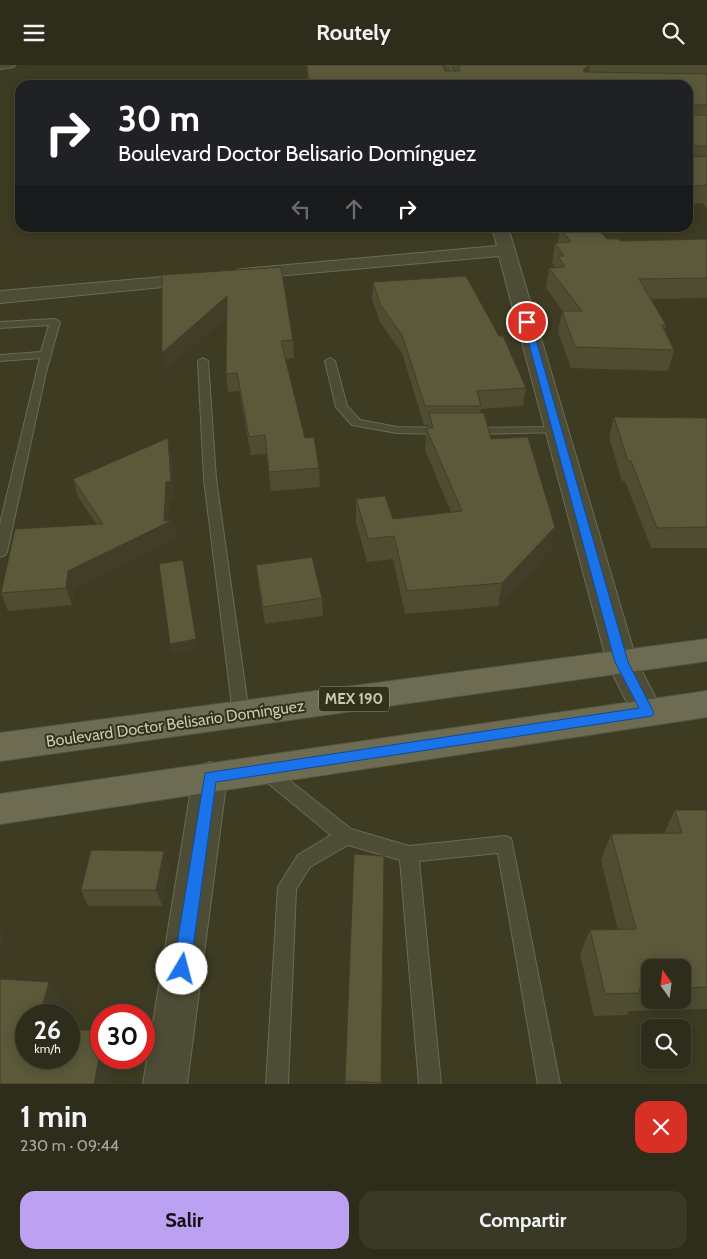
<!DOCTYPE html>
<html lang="es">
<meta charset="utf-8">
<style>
:root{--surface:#2e2c1a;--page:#3a3827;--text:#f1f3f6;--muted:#a7a7a2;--line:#494839;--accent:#bca0f2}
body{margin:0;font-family:Cabin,sans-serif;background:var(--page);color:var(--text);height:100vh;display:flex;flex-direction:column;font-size:19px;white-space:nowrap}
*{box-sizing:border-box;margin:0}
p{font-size:16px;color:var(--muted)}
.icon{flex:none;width:28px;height:28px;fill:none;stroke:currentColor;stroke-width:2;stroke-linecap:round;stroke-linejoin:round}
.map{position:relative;height:1019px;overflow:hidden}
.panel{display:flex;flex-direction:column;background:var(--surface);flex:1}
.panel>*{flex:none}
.banner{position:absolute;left:15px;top:15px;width:678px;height:152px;border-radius:15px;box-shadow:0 2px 12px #0003,0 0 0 1px var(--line);background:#202124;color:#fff;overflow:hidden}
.needle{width:32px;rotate:346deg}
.fabs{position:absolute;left:641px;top:894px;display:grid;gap:10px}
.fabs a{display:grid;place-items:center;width:50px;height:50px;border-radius:10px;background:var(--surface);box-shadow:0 2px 12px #0003,0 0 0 1px var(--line);font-size:25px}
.speed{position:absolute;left:15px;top:939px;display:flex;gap:10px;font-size:25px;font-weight:700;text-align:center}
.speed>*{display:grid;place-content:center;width:65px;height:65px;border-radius:50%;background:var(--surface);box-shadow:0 2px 12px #0003,0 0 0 1px var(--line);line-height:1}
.speed small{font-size:12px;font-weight:400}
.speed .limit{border:8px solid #d22;background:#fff;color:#111}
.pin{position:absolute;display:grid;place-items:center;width:42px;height:42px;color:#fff;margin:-21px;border:2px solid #fff;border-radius:50%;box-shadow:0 1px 5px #0007}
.me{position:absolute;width:55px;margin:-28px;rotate:8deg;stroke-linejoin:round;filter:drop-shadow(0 0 4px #0008)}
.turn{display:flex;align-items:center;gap:18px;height:105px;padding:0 20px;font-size:22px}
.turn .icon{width:65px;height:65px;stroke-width:2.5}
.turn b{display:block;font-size:35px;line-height:42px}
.lanes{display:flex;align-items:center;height:48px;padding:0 20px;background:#0003;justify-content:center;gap:25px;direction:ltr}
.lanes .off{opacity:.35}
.round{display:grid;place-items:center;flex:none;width:52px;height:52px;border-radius:15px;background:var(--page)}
.headline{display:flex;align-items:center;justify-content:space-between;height:85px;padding:0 20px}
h1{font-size:30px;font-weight:700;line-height:38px}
.primary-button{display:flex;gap:10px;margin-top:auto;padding:10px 20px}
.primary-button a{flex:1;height:58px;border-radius:15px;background:var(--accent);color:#111;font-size:20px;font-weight:700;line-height:58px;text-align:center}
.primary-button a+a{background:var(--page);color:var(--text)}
header{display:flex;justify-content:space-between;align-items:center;height:65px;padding:0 20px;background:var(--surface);font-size:22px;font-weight:700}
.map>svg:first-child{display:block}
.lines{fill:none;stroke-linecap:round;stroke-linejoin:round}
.lane-casing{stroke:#6b6a54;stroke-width:2}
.street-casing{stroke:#6b6a54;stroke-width:2}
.primary-casing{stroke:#595842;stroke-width:2}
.lane{fill:#4d4c36;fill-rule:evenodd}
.street{fill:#4d4c36;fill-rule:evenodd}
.primary{fill:#6d6c53;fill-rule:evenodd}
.wall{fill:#4e4d32;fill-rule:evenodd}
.shaded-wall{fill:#403e29}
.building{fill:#5b593a;stroke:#403e29}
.route{fill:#1a73e8;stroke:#114b97}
.labels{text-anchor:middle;stroke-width:4;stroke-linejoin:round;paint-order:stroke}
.shield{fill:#32311b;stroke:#9c9b84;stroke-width:1}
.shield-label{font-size:15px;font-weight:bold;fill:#c9c8b1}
.street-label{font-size:16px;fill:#c9c8b1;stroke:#32311b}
</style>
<header><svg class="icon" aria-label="menu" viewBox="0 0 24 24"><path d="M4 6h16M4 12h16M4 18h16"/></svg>Routely<svg class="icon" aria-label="search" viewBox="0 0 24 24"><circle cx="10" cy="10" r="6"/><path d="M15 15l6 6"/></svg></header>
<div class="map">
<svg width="707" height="1019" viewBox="0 0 707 1019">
<rect width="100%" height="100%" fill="#3d3b22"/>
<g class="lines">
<defs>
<g id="lane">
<path d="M 55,254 L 60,257 L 46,307 L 7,487 L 5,490 L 0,492 L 0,459 L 40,293 L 0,296 L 0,290 L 41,287 L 49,260 L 0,263 L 0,257 Z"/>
<path d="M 203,293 L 208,296 L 216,414 L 249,649 L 247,654 L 241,655 L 235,654 L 233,649 L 204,414 L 198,296 Z"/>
<path d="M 330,293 L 335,296 L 347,341 L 360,355 L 397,362 L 445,363 L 451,366 L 445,369 L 397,368 L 352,360 L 336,342 L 325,296 Z"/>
<path d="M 558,362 L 562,363 L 564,365 L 562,367 L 471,369 L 465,366 L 471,363 Z"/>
<path d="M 264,698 L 270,700 L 351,764 L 409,781 L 505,771 L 511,773 L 560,1019 L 538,1019 L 498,788 L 419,796 L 441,1019 L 419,1019 L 400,795 L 348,780 L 310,802 L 296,824 L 288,1019 L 266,1019 L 278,822 L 298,790 L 331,770 L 258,710 L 256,705 L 258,700 Z"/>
</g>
<g id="street">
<path d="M 0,0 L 15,0 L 13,2 L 0,4 Z"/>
<path d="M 437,0 L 449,0 L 458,20 L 446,20 Z"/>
<path d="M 492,162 L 508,162 L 637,597 L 663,647 L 658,656 L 647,660 L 636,656 L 607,597 L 499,191 L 243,214 L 237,213 L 234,209 L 237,205 L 243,204 L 497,181 Z"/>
<path d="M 198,209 L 204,210 L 207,214 L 204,218 L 0,238 L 0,226 Z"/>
<path d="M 210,697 L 222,702 L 227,712 L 187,1019 L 143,1019 L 193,712 L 198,702 Z"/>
</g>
<g id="primary">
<path d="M 707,574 L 707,596 L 0,696 L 0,668 Z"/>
<path d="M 707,626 L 707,652 L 0,759 L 0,729 Z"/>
</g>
</defs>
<!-- lane casing -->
<use href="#lane" class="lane-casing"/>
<!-- street casing -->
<use href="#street" class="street-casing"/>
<!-- primary casing -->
<use href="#primary" class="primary-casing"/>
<!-- lane -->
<use href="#lane" class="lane"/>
<!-- street -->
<use href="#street" class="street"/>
<!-- primary -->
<use href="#primary" class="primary"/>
</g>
<!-- wall -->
<g class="wall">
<path d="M 306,0 L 443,0 L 445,6 L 453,6 L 451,0 L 707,0 L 707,144 L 703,138 L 690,139 L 688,137 L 688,20 L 308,20 Z"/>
<path d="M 560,163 L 607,174 L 620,176 L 707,174 L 707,233 L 651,234 L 666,260 L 664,265 L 674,285 L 668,306 L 571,303 L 558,267 L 562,246 L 563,246 L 546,223 L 549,203 L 555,203 L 552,197 L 555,178 L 558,177 Z"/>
<path d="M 162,210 L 293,275 L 294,293 L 285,294 L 305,373 L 319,403 L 320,422 L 271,426 L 266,389 L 251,390 L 239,326 L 228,327 L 226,309 L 227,250 L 165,306 Z"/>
<path d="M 373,217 L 526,323 L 523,341 L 481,344 L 480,348 L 491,374 L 555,462 L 550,485 L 498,541 L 405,549 L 393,494 L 367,497 L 356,457 L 356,434 L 393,454 L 451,447 L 425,385 L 426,363 L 428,363 L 428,360 L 424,360 L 402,288 L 380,257 L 372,235 Z"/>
<path d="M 614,352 L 707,353 L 707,483 L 651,483 L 625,416 L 622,416 L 609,372 Z"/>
<path d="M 171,390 L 174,433 L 169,435 L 168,455 L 177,473 L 74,524 L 72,540 L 8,546 L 1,528 L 97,460 L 78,432 L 73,414 Z"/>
<path d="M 256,500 L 322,533 L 323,551 L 265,559 L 258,518 Z"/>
<path d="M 675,745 L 707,745 L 707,944 L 629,946 L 627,950 L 594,951 L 580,889 L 590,865 L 618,865 L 601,795 L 611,769 L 664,768 ZM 650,902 L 682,902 L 682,935 L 650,935 Z"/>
<path d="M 164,786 L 169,802 L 162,841 L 88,841 L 81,825 Z"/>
<path d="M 354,789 L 384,791 L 381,1019 L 345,1019 Z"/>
</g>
<!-- shaded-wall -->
<g class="shaded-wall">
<path d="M 589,0 L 590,0 L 588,14 L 583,5 Z"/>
<path d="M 227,231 L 229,248 L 165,306 L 162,288 Z"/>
<path d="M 168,373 L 171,390 L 174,433 L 169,435 L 168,458 L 173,455 L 177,473 L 74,524 L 72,540 L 66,523 L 68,506 L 164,456 Z"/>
<path d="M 555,462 L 550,485 L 498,541 L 502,518 Z"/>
<path d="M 183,495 L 198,584 L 172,588 L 170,579 Z"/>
<path d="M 164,786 L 169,802 L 162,841 L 156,825 Z"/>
<path d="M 0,864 L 4,870 L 0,882 Z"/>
<path d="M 49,917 L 63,939 L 60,950 L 40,950 Z"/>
<path d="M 101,983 L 101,992 L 115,992 L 110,1019 L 94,1019 Z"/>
</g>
<!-- building -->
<g class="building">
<path d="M 307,0 L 443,0 L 445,6 L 460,6 L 458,0 L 589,0 L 583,5 L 584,7 L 707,9 L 707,40 L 691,40 L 691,50 L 707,50 L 707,81 L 691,81 L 691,92 L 707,91 L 707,120 L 694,121 L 688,115 L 688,20 L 311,20 L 308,10 Z"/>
<path d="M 568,162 L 596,162 L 607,174 L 618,174 L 620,176 L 707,174 L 707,213 L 639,214 L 666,260 L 662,260 L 674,285 L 575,282 L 562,246 L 582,246 L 549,203 L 565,202 L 558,191 L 564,191 L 555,178 L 571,177 L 560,163 Z"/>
<path d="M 281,202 L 293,275 L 281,276 L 305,373 L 314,372 L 319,403 L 269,407 L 265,370 L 249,372 L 237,308 L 226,309 L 227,231 L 162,288 L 162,210 Z"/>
<path d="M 466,211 L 499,271 L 503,271 L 526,323 L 477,326 L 481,341 L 425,341 L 402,270 L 380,239 L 373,217 Z"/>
<path d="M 429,348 L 484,348 L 491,374 L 528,372 L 555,462 L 502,518 L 407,526 L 394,471 L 368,474 L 356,434 L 385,431 L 393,454 L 462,446 L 426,363 L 433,363 Z"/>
<path d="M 614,352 L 707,353 L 707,462 L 657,463 L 631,396 L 628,396 Z"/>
<path d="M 168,373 L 171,416 L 166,417 L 164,456 L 173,455 L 68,506 L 66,523 L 1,528 L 15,464 L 103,459 L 73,414 Z"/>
<path d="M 312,492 L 322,533 L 263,542 L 256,500 Z"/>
<path d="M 183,495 L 196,574 L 170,579 L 159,499 Z"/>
<path d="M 675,745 L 707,745 L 707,922 L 682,923 L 682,902 L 650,902 L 650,924 L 639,924 L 640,928 L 605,929 L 590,865 L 636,864 L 611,769 L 682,768 Z"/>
<path d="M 91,785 L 164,786 L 156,825 L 81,825 Z"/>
<path d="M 354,789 L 384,791 L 381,1018 L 345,1016 Z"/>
<path d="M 0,914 L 49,917 L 40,950 L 26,950 L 26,992 L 69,992 L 69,965 L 101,965 L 101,983 L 94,1019 L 0,1019 Z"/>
</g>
<!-- route -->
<path class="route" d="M 524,255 L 531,257 L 628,597 L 654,648 L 652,651 L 216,717 L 190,904 L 187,910 L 182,912 L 176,910 L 173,904 L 205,708 L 639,643 L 615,597 L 523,257 Z"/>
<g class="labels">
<!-- shield labels -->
<rect class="shield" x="319" y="621.5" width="70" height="25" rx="4"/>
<g class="shield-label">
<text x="354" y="639">MEX 190</text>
</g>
<!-- street labels -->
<g class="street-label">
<text transform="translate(175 658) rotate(-8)" y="6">Boulevard Doctor Belisario Domínguez</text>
</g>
</g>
</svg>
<div class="fabs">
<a><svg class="needle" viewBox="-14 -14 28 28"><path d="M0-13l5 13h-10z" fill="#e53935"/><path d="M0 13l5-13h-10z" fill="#a7a7a2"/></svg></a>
<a><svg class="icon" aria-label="search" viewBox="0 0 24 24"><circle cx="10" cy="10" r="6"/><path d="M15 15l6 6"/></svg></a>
</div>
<div class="speed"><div>26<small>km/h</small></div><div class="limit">30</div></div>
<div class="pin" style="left:527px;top:257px;background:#d93025"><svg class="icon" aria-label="arrive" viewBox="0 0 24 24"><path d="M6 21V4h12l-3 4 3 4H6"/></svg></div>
<svg class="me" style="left:182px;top:904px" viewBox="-20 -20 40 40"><circle r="19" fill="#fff"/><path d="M0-13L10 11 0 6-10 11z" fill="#1a73e8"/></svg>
<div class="banner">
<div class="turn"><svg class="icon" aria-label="right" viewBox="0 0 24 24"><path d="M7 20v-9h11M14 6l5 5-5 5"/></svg><div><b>30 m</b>Boulevard Doctor Belisario Domínguez</div></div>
<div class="lanes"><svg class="icon off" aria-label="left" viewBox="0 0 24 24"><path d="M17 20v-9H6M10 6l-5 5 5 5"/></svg><svg class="icon off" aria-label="ahead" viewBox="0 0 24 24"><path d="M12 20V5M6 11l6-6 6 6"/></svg><svg class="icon" aria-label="right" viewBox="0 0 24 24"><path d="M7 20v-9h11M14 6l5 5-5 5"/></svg></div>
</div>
</div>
<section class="panel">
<div class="headline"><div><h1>1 min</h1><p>230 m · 09:44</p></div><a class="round" style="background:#d93025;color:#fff"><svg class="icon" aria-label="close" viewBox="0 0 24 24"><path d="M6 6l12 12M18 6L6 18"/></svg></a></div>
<div class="primary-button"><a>Salir</a><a>Compartir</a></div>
</section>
